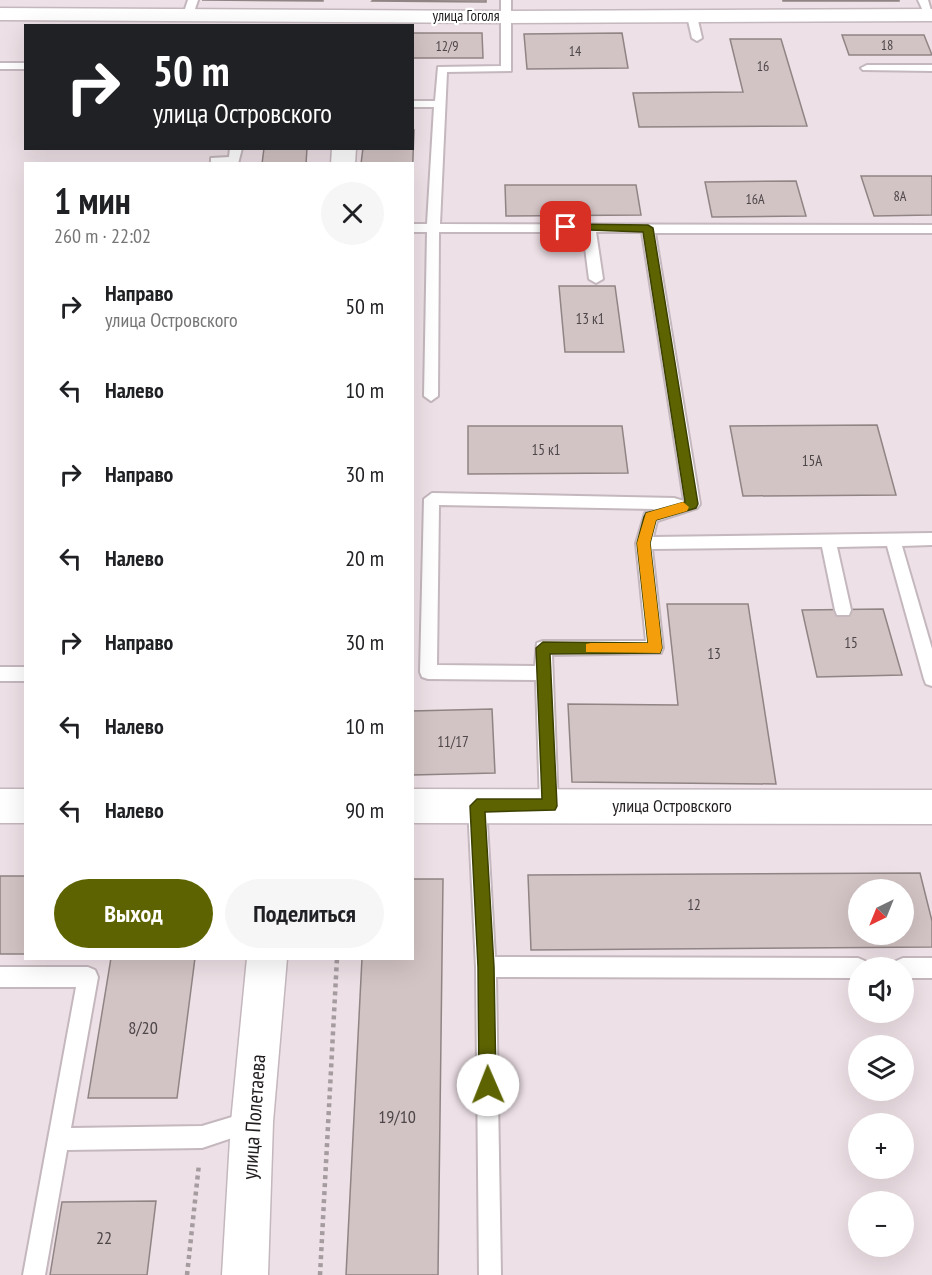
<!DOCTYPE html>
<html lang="ru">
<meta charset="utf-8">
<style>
:root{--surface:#fff;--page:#f6f6f6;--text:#202124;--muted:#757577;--accent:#5d6300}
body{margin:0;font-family:"PT Sans Narrow",sans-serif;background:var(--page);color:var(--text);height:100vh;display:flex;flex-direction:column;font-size:22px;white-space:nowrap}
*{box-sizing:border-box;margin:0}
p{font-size:20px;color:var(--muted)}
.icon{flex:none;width:33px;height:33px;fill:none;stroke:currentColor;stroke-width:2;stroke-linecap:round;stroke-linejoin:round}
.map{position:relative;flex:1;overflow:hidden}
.sheet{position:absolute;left:24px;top:162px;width:390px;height:798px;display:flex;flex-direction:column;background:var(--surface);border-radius:0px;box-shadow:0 6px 24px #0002}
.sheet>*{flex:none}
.top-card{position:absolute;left:24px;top:24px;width:390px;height:126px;border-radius:0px;box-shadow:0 6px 24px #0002;background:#202124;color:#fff;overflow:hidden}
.needle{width:39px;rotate:223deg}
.buttons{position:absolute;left:848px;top:879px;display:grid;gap:12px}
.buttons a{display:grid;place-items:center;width:66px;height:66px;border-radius:50%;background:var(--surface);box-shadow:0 6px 24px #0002;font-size:30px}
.pin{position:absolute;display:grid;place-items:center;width:51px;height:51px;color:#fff;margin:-26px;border-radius:12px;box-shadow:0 3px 9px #0006}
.me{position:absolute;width:66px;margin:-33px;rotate:359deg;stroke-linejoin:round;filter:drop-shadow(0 0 4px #0008)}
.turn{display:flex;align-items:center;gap:21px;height:126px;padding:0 30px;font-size:27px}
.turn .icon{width:78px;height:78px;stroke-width:2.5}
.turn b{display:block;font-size:42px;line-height:51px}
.round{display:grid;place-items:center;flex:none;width:63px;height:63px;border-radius:32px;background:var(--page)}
.overview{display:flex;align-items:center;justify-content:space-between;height:102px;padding:0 30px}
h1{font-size:36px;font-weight:700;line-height:45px}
.primary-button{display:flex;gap:12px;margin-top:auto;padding:12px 30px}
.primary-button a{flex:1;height:69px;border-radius:36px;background:var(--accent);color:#fff;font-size:24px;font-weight:700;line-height:69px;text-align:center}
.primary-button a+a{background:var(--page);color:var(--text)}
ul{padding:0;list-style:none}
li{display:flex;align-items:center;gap:18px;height:84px;padding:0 30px}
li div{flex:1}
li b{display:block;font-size:22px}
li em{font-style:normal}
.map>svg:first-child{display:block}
.building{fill:#d2c3c4;stroke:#918484;stroke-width:1.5;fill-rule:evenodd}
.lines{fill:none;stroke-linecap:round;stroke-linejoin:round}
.lane-casing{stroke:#c4b7bd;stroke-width:4}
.street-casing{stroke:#c4b7bd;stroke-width:3}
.secondary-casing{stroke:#c4b7bd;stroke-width:3}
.path{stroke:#a59ca0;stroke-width:4.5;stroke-dasharray:4 4;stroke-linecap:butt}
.lane{fill:#fff;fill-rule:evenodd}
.street{fill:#fff;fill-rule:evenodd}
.secondary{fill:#fff;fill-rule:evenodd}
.route{fill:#5d6300;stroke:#3c4000;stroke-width:1.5}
.slow{fill:#f59e0b}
.labels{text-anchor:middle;stroke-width:4.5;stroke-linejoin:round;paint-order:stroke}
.far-number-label{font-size:14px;fill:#4d4648}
.far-street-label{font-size:15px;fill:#211d1f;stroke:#fff}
.number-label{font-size:15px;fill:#4d4648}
.street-label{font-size:18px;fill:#211d1f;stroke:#fff}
.near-number-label{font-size:18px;fill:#4d4648}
.near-street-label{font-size:21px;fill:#211d1f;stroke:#fff}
</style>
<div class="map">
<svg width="932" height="1275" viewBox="0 0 932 1275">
<rect width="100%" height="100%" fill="#ede0e6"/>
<!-- building -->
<g class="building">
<path d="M 202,0 L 323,0 L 323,1 Z"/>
<path d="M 373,0 L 486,0 L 486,2 L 372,1 Z"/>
<rect x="783" y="0" width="116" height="1"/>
<path d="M 412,33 L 482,33 L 483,58 L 412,58 Z"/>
<path d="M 622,33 L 628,68 L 527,69 L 524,34 Z"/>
<path d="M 842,35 L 924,35 L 932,55 L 849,55 Z"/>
<path d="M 730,39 L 781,39 L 807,126 L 639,127 L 633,93 L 743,92 Z"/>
<path d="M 412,130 L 414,130 L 412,185 L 412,164 L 361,164 L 363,148 L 412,148 Z"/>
<path d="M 264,148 L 307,148 L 306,164 L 262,164 Z"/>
<path d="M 861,176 L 932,176 L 932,215 L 874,216 Z"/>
<path d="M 796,181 L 806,216 L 712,217 L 705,182 Z"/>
<path d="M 505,185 L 636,185 L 641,215 L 506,216 Z"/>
<path d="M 559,286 L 615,286 L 624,352 L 565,352 Z"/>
<path d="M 877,425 L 896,495 L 743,496 L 730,426 Z"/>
<path d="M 468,426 L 622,426 L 628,473 L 468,474 Z"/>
<path d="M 667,604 L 748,604 L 776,784 L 572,782 L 568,704 L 678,705 Z"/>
<path d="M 883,609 L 902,675 L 817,677 L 802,610 Z"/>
<path d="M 492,709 L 495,773 L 412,775 L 412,711 Z"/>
<path d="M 920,873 L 932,921 L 932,947 L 531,950 L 528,875 ZM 858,890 L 903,890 L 903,934 L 858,934 Z"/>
<rect x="0" y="876" width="26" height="78"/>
<path d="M 412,879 L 443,879 L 438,1275 L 346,1275 L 362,958 L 412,958 Z"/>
<path d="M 111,958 L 195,958 L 177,1098 L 88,1098 Z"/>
<path d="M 156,1201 L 147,1275 L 50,1275 L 62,1202 Z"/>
</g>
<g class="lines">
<defs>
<g id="lane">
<path d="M 188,0 L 198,0 L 193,15 L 188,18 L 183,15 Z"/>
<path d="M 501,0 L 511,0 L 511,71 L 447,72 L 440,224 L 932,225 L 932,233 L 655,233 L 700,504 L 697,508 L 657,521 L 653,537 L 932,533 L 932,545 L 902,546 L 932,649 L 932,686 L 926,684 L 924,679 L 887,546 L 837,547 L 851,610 L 849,615 L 837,615 L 835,610 L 822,547 L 652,549 L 663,648 L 661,653 L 552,655 L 558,805 L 555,811 L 549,813 L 543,811 L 540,805 L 536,680 L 428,679 L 422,677 L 420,672 L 424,499 L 432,493 L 674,498 L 684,501 L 642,232 L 596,232 L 603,279 L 596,283 L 589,279 L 583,232 L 439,232 L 438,396 L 431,401 L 424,396 L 427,232 L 412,232 L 412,224 L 427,224 L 434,107 L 412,107 L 412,101 L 435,101 L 438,67 L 501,66 ZM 439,505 L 655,509 L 645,513 L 636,543 L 646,641 L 543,641 L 537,643 L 535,666 L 437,665 Z"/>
<path d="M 918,0 L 928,0 L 932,14 L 923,11 Z"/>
<path d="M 692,13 L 697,16 L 702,38 L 697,41 L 692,38 L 687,16 Z"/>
<rect x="0" y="63" width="26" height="6"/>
<path d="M 867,65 L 932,65 L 932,71 L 863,70 L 861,68 Z"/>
<path d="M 230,148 L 242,148 L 238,164 L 211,164 L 211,158 L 229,157 Z"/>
<rect x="0" y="667" width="26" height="14"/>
<path d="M 477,798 L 483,800 L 486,806 L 495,957 L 858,958 L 865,961 L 868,968 L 858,968 L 858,978 L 496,977 L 501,1275 L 479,1275 L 476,967 L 468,806 L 471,800 Z"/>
<path d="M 903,958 L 932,958 L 932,978 L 903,978 L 903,968 L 893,968 L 896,961 Z"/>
<path d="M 0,967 L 88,967 L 95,970 L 98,977 L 71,1128 L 202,1126 L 252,1111 L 259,1115 L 263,1122 L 259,1129 L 202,1148 L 67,1150 L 45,1275 L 23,1275 L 76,987 L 0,987 Z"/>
</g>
<g id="street">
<path d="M 0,8 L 506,11 L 932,9 L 932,21 L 506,23 L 0,20 Z"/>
<path d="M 332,148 L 356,148 L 355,164 L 331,164 Z"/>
</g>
<g id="secondary">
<rect x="0" y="789" width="26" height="34"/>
<path d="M 412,789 L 932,790 L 932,824 L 412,823 Z"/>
<path d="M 247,958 L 287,958 L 273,1122 L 268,1275 L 222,1275 L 231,1122 Z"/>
</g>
</defs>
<!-- lane casing -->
<use href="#lane" class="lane-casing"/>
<!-- street casing -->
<use href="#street" class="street-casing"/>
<!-- secondary casing -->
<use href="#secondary" class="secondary-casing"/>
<!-- path -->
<g class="path">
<path d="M 187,1275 L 199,1164"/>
<path d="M 320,1275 L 337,958"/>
</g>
<!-- lane -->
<use href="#lane" class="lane"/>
<!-- street -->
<use href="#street" class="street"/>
<!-- secondary -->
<use href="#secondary" class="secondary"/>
</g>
<!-- route -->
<path class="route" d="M 566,224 L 648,225 L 653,228 L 698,504 L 696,508 L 656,520 L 650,543 L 662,648 L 660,653 L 550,654 L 557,806 L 555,810 L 485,812 L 494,967 L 496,1085 L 494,1091 L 488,1094 L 481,1091 L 479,1085 L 478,967 L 470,806 L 477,799 L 542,799 L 536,648 L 543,642 L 648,643 L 637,543 L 644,517 L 646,513 L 685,502 L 643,232 L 563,229 L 563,225 Z"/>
<!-- slow -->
<path class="slow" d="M 683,502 L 689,507 L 687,511 L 656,520 L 650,543 L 662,648 L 660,653 L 586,652 L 586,644 L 591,643 L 648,643 L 637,543 L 646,513 Z"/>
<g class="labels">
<!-- far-number labels -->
<g class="far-number-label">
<text x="887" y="50">18</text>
<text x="447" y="51">12/9</text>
<text x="575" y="56">14</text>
<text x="763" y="71">16</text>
<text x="900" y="201">8А</text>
<text x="755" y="204">16А</text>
</g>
<!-- far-street labels -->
<g class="far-street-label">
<text x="466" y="21">улица Гоголя</text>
</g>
<!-- number labels -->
<g class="number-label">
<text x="590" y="324">13 к1</text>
<text x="546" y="455">15 к1</text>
<text x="812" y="466">15А</text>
<text x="851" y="648">15</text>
<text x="714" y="659">13</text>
<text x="453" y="747">11/17</text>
<text x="694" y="910">12</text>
</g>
<!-- street labels -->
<g class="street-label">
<text x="672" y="812">улица Островского</text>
</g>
<!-- near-number labels -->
<g class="near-number-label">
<text x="143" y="1034">8/20</text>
<text x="397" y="1123">19/10</text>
<text x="104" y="1244">22</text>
</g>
<!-- near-street labels -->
<g class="near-street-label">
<text transform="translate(254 1117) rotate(-86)" y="7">улица Полетаева</text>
</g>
</g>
</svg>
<div class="buttons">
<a><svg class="needle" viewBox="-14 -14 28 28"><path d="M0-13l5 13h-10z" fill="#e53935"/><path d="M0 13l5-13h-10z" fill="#757577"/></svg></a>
<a><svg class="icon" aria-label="sound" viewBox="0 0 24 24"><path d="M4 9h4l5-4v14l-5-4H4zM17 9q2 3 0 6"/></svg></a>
<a><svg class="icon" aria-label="layers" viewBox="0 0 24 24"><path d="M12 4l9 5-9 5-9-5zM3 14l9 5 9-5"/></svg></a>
<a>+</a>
<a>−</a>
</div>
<div class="pin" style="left:566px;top:227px;background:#d93025"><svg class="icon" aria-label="arrive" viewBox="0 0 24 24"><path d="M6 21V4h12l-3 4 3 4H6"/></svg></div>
<svg class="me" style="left:488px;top:1085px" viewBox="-20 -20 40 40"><circle r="19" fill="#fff"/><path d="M0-13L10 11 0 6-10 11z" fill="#5d6300"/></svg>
<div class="top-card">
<div class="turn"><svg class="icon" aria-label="right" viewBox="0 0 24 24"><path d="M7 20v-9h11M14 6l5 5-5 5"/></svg><div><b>50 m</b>улица Островского</div></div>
</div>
<section class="sheet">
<div class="overview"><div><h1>1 мин</h1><p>260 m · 22:02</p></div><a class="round"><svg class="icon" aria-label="close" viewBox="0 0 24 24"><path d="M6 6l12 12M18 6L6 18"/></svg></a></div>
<ul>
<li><svg class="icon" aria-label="right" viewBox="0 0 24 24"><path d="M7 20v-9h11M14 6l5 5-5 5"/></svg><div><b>Направо</b><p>улица Островского</p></div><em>50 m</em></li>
<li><svg class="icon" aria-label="left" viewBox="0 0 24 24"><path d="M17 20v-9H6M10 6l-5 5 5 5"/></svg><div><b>Налево</b></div><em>10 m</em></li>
<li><svg class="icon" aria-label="right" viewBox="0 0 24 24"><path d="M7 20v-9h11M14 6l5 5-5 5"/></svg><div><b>Направо</b></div><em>30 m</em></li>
<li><svg class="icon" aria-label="left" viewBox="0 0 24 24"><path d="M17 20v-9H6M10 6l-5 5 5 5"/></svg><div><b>Налево</b></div><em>20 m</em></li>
<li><svg class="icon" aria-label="right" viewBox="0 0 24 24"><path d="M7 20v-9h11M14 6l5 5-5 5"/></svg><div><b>Направо</b></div><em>30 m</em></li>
<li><svg class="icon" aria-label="left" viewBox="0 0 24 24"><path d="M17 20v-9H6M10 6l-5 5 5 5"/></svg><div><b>Налево</b></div><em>10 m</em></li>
<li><svg class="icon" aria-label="left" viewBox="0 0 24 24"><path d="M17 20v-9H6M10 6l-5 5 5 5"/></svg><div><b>Налево</b></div><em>90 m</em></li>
</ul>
<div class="primary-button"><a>Выход</a><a>Поделиться</a></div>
</section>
</div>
